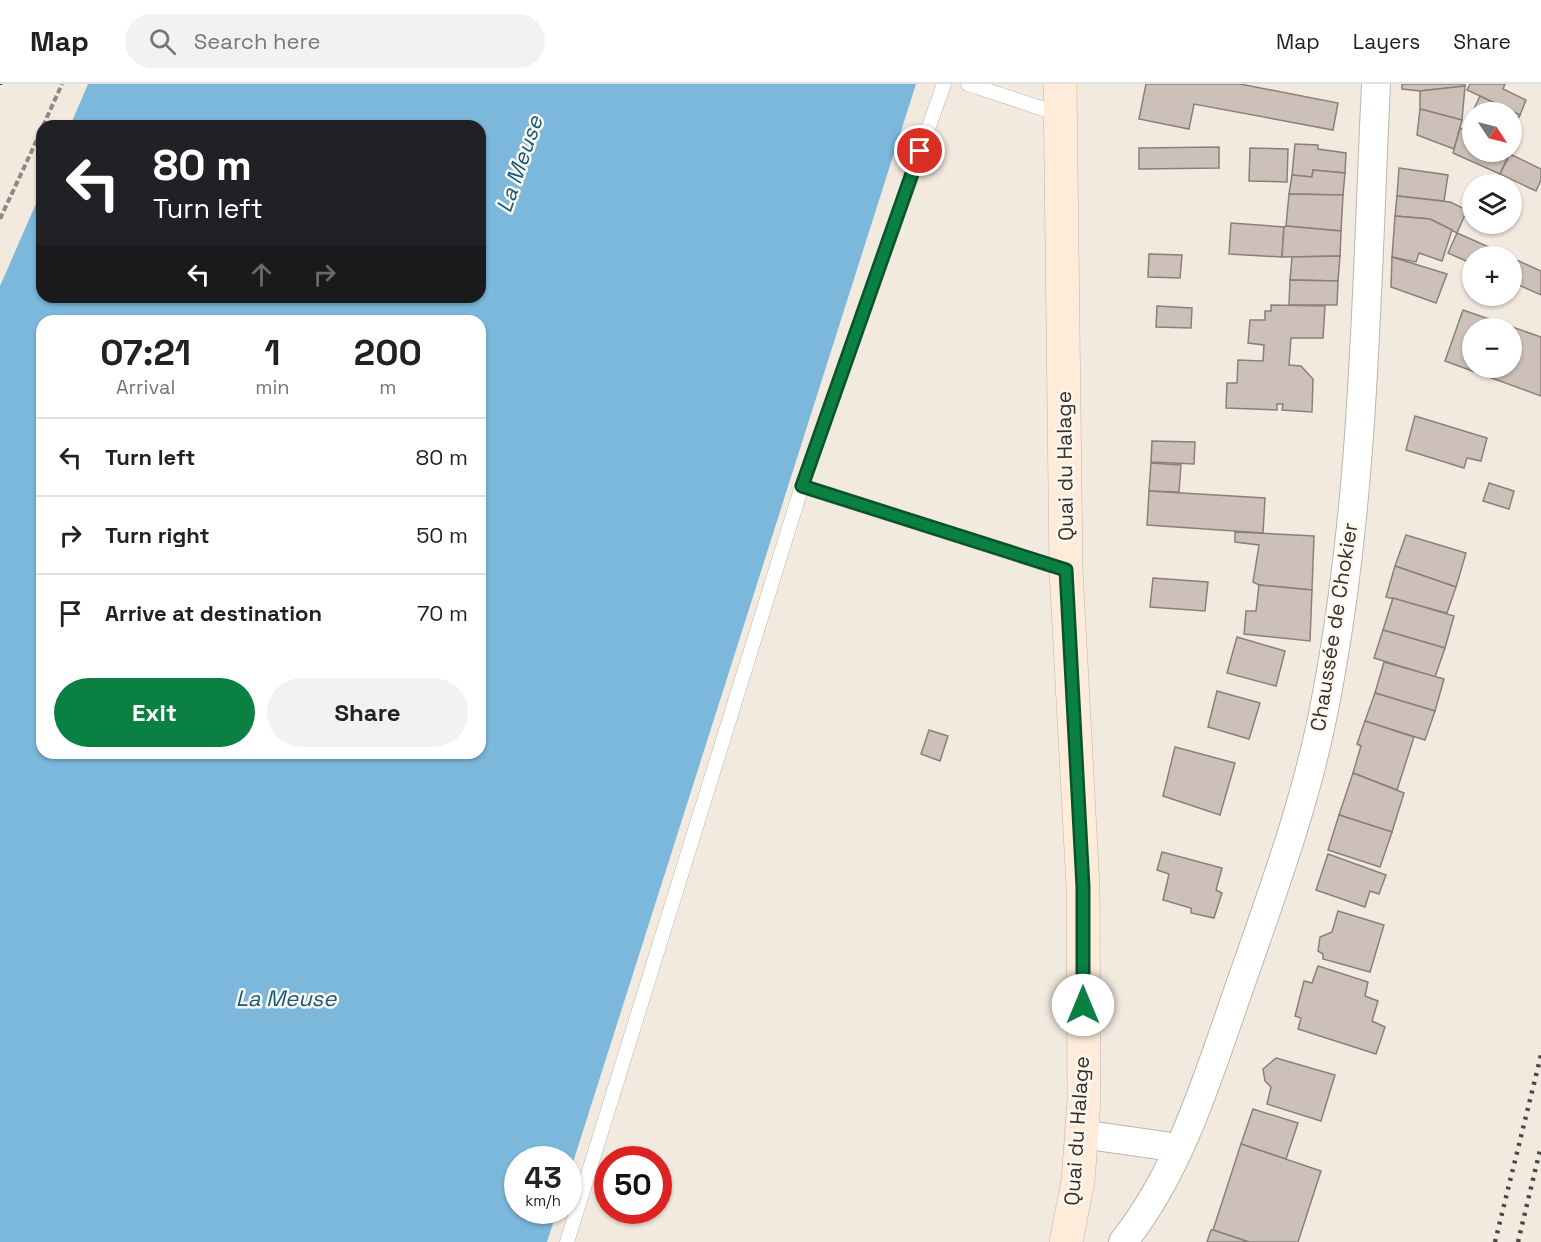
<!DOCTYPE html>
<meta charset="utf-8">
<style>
:root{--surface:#fff;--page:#f2f2f2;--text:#222;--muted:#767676;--line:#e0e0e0;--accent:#0b8043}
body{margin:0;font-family:"Space Grotesk",sans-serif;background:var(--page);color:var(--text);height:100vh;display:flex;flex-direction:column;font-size:22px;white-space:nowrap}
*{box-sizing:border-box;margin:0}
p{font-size:20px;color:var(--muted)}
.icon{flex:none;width:33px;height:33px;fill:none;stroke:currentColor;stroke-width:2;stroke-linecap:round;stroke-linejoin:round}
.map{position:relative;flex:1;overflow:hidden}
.sheet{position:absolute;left:36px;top:231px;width:450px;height:444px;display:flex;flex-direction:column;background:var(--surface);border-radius:18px;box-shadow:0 2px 4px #0004}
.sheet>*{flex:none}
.banner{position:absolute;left:36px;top:36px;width:450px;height:183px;border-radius:18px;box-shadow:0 2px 4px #0004;background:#202124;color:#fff;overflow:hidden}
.needle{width:39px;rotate:125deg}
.buttons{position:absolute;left:1462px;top:18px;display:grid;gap:12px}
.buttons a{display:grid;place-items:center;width:60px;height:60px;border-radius:50%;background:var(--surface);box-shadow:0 2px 4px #0004;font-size:30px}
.speed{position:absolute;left:504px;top:1062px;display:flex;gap:12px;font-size:30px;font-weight:700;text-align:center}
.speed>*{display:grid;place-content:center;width:78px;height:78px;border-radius:50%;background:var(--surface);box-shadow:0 2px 4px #0004;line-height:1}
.speed small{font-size:15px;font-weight:400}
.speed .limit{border:9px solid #d22;background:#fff;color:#111}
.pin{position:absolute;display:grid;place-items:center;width:51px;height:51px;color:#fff;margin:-26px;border:3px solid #fff;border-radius:50%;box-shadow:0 2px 6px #0007}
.me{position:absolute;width:66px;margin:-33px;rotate:0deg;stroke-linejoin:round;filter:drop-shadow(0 0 4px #0008)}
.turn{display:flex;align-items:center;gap:21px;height:126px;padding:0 18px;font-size:27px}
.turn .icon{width:78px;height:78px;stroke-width:2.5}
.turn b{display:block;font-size:42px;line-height:51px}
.lanes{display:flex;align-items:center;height:57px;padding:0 18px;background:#0003;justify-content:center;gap:30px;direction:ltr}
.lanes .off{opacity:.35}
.eta{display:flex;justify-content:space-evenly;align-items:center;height:102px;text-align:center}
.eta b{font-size:36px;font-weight:600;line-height:42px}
.button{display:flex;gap:12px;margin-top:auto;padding:12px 18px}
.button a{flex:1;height:69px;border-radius:36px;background:var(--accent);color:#fff;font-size:24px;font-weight:600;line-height:69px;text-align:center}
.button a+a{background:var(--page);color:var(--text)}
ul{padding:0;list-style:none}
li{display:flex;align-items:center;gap:18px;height:78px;padding:0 18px;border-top:2px solid var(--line)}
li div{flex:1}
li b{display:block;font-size:22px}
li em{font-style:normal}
header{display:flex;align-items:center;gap:36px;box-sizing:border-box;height:84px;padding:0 30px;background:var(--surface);border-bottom:2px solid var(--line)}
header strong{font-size:28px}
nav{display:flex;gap:33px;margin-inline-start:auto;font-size:21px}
.search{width:420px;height:54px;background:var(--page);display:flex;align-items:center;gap:15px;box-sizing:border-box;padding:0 21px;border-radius:33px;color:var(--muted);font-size:22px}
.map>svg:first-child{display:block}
.water{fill:#7bb8db;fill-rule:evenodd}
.building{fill:#ccc0b8;stroke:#8b8078;stroke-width:1.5;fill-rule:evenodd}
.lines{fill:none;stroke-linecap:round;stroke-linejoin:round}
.service-casing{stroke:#bdb5aa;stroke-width:15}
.minor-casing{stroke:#bdb5aa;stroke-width:30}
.secondary-casing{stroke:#bdb5aa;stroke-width:34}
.path{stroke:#8e8982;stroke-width:4;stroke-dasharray:6 3;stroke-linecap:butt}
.service{stroke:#fff;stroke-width:14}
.minor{stroke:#fff;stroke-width:28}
.secondary{stroke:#feebda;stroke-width:33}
.rail{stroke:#4b4742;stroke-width:4.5;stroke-dasharray:3 6;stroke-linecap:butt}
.route-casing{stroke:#07532c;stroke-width:15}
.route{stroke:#0b8043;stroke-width:10}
.labels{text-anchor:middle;stroke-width:5;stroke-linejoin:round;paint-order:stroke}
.street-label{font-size:21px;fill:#35322e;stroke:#fef7ee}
.water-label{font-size:22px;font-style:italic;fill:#105c7e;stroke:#fef7ee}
</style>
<header>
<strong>Map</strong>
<div class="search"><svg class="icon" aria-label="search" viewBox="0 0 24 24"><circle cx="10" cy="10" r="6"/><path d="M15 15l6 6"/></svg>Search here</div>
<nav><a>Map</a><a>Layers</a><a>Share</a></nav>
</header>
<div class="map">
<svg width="1541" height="1158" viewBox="0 0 1541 1158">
<rect width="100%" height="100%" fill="#f2eadf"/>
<!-- water -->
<path class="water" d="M 88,0 L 916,0 L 569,1091 L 568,1076 L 518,1076 L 518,1126 L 557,1127 L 547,1158 L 0,1158 L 0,202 L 42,106 L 42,213 L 480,213 L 480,42 L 70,42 ZM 42,237 L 480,237 L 480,669 L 42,669 Z"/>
<!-- building -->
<g class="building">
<path d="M 1146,0 L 1240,0 L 1338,19 L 1333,46 L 1194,20 L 1189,45 L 1139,35 Z"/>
<path d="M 1402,0 L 1465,0 L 1465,2 L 1420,7 L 1402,5 Z"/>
<path d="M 1470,0 L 1505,0 L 1503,5 L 1526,16 L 1520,31 L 1467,6 Z"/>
<path d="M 1465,2 L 1462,36 L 1420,25 L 1420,7 Z"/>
<path d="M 1480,12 L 1520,31 L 1512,47 L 1512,28 L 1473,28 L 1473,43 L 1467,40 Z"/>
<path d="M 1420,25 L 1462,36 L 1454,65 L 1417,51 Z"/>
<path d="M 1460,44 L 1473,50 L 1473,68 L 1510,68 L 1500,90 L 1453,69 Z"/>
<path d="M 1295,60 L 1318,61 L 1318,65 L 1346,69 L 1345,89 L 1313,86 L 1312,93 L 1292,91 Z"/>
<path d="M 1219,63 L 1219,84 L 1139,85 L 1139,64 Z"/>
<path d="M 1250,64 L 1288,65 L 1287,98 L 1249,97 Z"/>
<path d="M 1510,70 L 1541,85 L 1541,96 L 1536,107 L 1500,90 Z"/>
<path d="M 1399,84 L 1448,91 L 1444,117 L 1397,112 Z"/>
<path d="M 1313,86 L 1345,89 L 1343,111 L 1289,110 L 1292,91 L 1312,93 Z"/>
<path d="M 1289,110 L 1343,111 L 1341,147 L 1286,142 Z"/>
<path d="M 1397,112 L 1450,118 L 1467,126 L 1457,149 L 1430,135 L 1395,132 Z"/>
<path d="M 1395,132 L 1430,135 L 1452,146 L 1442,177 L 1419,169 L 1416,178 L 1392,173 Z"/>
<path d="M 1231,139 L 1284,143 L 1282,173 L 1229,170 Z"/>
<path d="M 1286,142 L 1341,147 L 1340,172 L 1282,173 L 1284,143 Z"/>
<path d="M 1457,149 L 1509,172 L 1473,172 L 1473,180 L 1448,169 Z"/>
<path d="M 1149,170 L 1182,171 L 1180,194 L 1148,193 Z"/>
<path d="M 1340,172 L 1338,197 L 1290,196 L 1292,173 Z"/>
<path d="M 1392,173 L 1447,190 L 1436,219 L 1391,203 Z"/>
<path d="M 1512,174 L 1541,187 L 1541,211 L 1512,198 Z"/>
<path d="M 1290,196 L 1338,197 L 1337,221 L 1289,221 Z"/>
<path d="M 1271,221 L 1325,222 L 1323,254 L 1291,254 L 1289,281 L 1301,282 L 1313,295 L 1312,328 L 1282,326 L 1283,320 L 1277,320 L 1277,326 L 1226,324 L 1227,299 L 1237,299 L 1238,276 L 1263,277 L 1264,261 L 1248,259 L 1250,236 L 1265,236 L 1265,227 L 1271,227 Z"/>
<path d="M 1157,222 L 1192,224 L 1191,244 L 1156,243 Z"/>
<path d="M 1463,226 L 1541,253 L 1541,312 L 1445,277 ZM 1473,244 L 1512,244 L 1512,284 L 1473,284 Z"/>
<path d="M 1415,332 L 1487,354 L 1481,377 L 1467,374 L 1464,384 L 1406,366 Z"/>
<path d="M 1152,357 L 1195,358 L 1194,380 L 1151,378 Z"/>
<path d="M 1151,379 L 1181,381 L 1179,408 L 1149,407 Z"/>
<path d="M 1489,399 L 1514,407 L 1509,425 L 1483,417 Z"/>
<path d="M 1149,407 L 1265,414 L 1263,449 L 1147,441 Z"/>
<path d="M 1235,448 L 1314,452 L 1312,506 L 1259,501 L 1253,498 L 1259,461 L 1235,458 Z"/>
<path d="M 1406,451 L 1466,469 L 1456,503 L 1395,482 Z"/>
<path d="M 1395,482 L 1456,503 L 1447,529 L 1386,513 Z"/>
<path d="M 1153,494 L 1208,498 L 1205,527 L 1150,523 Z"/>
<path d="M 1259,501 L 1312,506 L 1310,557 L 1244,550 L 1246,527 L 1256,527 Z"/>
<path d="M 1393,514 L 1454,532 L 1445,564 L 1383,546 Z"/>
<path d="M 1383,546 L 1445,564 L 1435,593 L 1374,574 Z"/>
<path d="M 1237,553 L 1285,567 L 1276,602 L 1227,589 Z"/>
<path d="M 1384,578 L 1444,595 L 1435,627 L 1375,609 Z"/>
<path d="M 1217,607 L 1260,619 L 1249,655 L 1208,643 Z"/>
<path d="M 1375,609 L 1435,627 L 1425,656 L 1365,637 Z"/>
<path d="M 1365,637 L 1414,653 L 1397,706 L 1353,689 L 1361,662 L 1357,660 Z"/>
<path d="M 929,646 L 948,652 L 940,677 L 921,670 Z"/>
<path d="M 1175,663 L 1235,679 L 1220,731 L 1163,712 Z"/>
<path d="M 1353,689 L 1404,709 L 1392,748 L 1339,731 Z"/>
<path d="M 1339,731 L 1392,748 L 1380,783 L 1328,766 Z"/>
<path d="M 1162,768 L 1222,784 L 1216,806 L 1222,809 L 1214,834 L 1191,829 L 1191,824 L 1163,816 L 1169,790 L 1157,786 Z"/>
<path d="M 1328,770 L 1386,791 L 1379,810 L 1370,807 L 1365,823 L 1316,806 Z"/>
<path d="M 1338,827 L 1384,841 L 1370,888 L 1323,875 L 1323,870 L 1318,867 L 1320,853 L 1332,848 Z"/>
<path d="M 1318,882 L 1368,898 L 1365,912 L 1378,917 L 1372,937 L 1385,943 L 1376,970 L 1298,945 L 1301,934 L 1295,932 L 1304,897 L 1312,899 Z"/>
<path d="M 1276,974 L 1335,991 L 1321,1037 L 1267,1020 L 1271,1003 L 1265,997 L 1263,985 Z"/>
<path d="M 1253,1025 L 1298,1039 L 1286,1075 L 1241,1060 Z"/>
<path d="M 1241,1060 L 1321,1087 L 1298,1158 L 1249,1158 L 1213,1146 Z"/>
<path d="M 1211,1146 L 1213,1146 L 1249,1158 L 1207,1158 Z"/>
</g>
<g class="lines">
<defs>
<g id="service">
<path d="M 968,0 L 1059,30"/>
<path d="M 802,402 L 944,0"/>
<path d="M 567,1158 L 802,402 L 1065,486"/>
</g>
<g id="minor">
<path d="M 1081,1050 L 1179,1064"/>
<path d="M 1123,1158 C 1179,1088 1207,996 1236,913 C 1269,818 1305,723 1324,625 C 1365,420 1366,208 1376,0"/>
</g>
<path id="secondary" d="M 1060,0 L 1066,486 L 1083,803 L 1084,1016 L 1078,1097 L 1066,1158"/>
</defs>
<!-- service casing -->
<use href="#service" class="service-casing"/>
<!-- minor casing -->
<use href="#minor" class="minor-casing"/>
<!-- secondary casing -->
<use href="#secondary" class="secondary-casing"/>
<!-- path -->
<g class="path">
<path d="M 43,42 L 62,0"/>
<path d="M 0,135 L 42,45"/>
</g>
<!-- service -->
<use href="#service" class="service"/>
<!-- minor -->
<use href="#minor" class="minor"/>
<!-- secondary -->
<use href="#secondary" class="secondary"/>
<!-- rail -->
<g class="rail">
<path d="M 0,1 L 0,0"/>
<path d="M 1495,1158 L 1541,971"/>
<path d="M 1518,1158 L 1541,1062"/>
</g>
</g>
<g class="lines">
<defs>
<path id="route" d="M 920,67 L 802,402 L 1066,486 L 1083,803 L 1083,921"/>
</defs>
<!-- route casing -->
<use href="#route" class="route-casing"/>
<!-- route -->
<use href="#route" class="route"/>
</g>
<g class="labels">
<!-- street labels -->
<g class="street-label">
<text transform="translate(1065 382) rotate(-91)" y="7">Quai du Halage</text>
<text transform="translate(1334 543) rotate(-81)" y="7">Chaussée de Chokier</text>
<text transform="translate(1077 1047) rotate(-86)" y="7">Quai du Halage</text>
</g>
<!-- water labels -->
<g class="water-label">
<text transform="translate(519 80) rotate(-71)" y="8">La Meuse</text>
<text x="286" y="922">La Meuse</text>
</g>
</g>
</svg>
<div class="buttons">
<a><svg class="needle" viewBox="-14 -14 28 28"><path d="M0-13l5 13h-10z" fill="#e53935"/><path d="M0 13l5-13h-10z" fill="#767676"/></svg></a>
<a><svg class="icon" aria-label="layers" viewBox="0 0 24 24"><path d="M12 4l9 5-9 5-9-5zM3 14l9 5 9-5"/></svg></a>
<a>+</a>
<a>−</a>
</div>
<div class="speed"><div>43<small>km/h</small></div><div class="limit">50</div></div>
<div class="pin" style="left:920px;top:67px;background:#d93025"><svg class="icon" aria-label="arrive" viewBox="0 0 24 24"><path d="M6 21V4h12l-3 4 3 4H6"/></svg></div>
<svg class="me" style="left:1083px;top:921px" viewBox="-20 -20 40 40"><circle r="19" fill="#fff"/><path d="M0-13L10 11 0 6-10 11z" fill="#0b8043"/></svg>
<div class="banner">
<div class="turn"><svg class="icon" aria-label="left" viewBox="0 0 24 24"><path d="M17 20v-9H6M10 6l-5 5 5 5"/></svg><div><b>80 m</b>Turn left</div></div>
<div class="lanes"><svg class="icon" aria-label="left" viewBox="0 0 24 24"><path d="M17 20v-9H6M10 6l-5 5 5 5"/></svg><svg class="icon off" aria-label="ahead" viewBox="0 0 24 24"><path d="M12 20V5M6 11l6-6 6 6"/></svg><svg class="icon off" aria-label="right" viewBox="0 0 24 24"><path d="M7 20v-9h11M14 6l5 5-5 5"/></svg></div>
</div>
<section class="sheet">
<div class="eta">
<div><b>07:21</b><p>Arrival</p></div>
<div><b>1</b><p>min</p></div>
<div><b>200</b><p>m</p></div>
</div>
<ul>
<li><svg class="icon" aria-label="left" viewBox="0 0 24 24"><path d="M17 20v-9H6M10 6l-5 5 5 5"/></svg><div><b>Turn left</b></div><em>80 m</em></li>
<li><svg class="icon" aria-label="right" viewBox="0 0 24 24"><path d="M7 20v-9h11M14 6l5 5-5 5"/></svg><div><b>Turn right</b></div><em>50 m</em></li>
<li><svg class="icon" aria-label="arrive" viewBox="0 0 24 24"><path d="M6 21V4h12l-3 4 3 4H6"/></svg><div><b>Arrive at destination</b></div><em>70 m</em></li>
</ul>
<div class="button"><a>Exit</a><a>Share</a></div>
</section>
</div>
